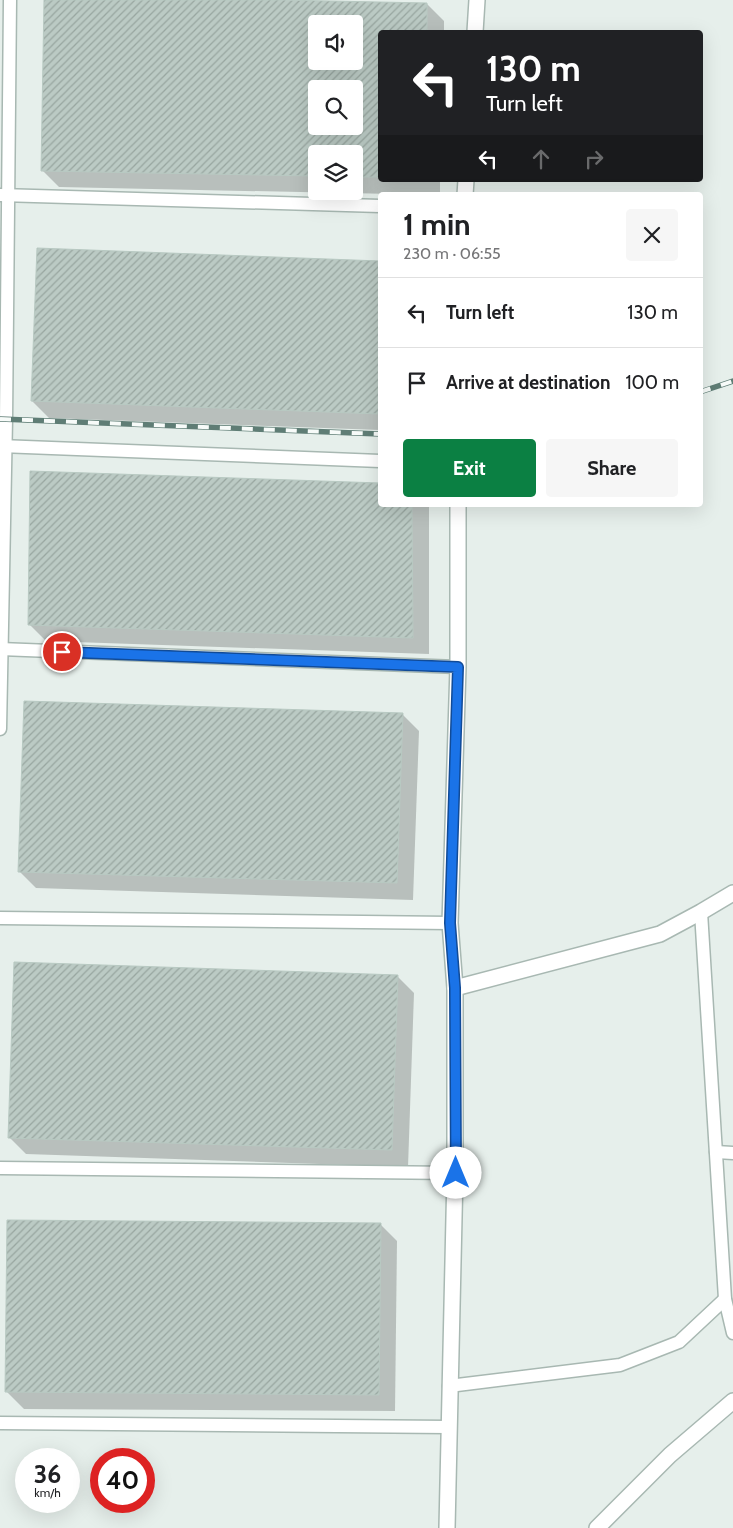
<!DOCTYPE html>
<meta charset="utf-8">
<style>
:root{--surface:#fff;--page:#f6f6f6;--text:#202124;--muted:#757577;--line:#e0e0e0;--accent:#0b8043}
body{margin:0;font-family:Cabin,sans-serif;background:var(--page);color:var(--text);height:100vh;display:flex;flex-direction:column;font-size:19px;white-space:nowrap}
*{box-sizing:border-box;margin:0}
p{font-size:16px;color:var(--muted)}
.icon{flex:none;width:28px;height:28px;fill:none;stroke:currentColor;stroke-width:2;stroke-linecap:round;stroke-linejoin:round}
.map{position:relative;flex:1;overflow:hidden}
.drawer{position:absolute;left:378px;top:192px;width:325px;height:315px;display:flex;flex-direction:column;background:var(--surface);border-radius:5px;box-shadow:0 5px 20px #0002}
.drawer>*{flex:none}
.top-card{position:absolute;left:378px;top:30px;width:325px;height:152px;border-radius:5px;box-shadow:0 5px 20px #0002;background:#202124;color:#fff;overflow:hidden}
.controls{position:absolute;left:308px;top:15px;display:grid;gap:10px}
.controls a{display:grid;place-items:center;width:55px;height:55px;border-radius:5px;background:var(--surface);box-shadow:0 5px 20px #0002;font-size:25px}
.speed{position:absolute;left:15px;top:1448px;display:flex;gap:10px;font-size:25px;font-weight:700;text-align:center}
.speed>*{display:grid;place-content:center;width:65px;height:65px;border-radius:50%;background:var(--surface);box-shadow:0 5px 20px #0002;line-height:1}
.speed small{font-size:12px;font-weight:400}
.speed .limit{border:8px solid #d22;background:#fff;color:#111}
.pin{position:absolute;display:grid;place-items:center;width:42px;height:42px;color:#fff;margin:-21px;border:2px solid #fff;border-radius:50%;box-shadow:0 1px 5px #0007}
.me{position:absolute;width:55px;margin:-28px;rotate:0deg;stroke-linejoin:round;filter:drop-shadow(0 0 4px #0008)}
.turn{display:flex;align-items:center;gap:18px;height:105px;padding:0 25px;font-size:22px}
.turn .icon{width:65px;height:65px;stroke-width:2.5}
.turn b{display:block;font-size:35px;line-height:42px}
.lanes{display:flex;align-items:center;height:48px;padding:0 25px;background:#0003;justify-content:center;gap:25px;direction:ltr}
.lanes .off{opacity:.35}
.round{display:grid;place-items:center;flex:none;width:52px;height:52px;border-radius:5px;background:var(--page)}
.overview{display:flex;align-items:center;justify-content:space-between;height:85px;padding:0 25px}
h1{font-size:30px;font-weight:800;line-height:38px}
.cta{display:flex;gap:10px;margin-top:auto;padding:10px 25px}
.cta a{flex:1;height:58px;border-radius:5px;background:var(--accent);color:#fff;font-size:20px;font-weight:800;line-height:58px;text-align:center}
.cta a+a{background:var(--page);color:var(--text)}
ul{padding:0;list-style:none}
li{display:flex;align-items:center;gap:15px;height:70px;padding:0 25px;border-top:1px solid var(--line)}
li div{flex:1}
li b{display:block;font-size:19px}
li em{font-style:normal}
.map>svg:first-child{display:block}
.shadow{fill:#0003;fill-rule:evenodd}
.building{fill:url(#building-hatch);stroke:#b8c9c2;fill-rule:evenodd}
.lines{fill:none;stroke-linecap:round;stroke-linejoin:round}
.service-casing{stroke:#a8b8b2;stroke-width:15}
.minor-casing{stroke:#a8b8b2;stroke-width:18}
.tertiary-casing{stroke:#a8b8b2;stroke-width:18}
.service{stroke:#fff;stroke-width:12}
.minor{stroke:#fff;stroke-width:15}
.tertiary{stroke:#fff;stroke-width:15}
.rail-casing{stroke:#5f7d75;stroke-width:5.5}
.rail{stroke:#f7fbf9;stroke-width:4;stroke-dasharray:11;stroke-linecap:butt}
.route-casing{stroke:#114b97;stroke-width:12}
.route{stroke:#1a73e8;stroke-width:9}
</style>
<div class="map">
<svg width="733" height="1528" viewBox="0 0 733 1528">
<defs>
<pattern id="building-hatch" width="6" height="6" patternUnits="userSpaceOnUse" patternTransform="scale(1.25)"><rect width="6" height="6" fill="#bbcac4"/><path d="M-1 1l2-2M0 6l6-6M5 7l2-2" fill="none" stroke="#98a6a0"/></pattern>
</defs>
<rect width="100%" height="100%" fill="#e6efeb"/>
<!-- shadow -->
<g class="shadow">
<path d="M 46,0 L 221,0 L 427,4 L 444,21 L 444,32 L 380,32 L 380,180 L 440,180 L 440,195 L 59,187 L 42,170 ZM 316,24 L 354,24 L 354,61 L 316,61 ZM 316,89 L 354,89 L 354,126 L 316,126 ZM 316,154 L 354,154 L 354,191 L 316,191 Z"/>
<path d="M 380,262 L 380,430 L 49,418 L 32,401 Z"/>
<path d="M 380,484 L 380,505 L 429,505 L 429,654 L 46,641 L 29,624 Z"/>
<path d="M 402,714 L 419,731 L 413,900 L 36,888 L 19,871 Z"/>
<path d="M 397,976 L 414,993 L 408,1167 L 26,1154 L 9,1137 Z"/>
<path d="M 380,1224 L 397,1241 L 395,1411 L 24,1409 L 7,1392 Z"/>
</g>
<!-- building -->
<g class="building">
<path d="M 44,0 L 282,0 L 427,3 L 427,32 L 380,32 L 380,177 L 354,177 L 354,154 L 316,154 L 316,176 L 41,171 ZM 316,24 L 354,24 L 354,61 L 316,61 ZM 316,89 L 354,89 L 354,126 L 316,126 Z"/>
<path d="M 37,248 L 380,261 L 380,414 L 31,401 Z"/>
<path d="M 30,471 L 380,483 L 380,505 L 412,505 L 413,638 L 28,625 Z"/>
<path d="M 24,701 L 403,713 L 397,883 L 18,872 Z"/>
<path d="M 14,962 L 398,975 L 392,1150 L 8,1138 Z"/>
<path d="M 7,1220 L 381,1223 L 379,1395 L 5,1392 Z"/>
</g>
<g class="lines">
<defs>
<g id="service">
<path d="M 0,195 L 380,206"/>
<path d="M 0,446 L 380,461"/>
<path d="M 0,649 L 458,667"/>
<path d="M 0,729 L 6,419 L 10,0"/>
<path d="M 701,912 L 725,1299 L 733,1333"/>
<path d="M 0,918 L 450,923"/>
<path d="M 716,1152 L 733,1153"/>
<path d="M 0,1168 L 455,1173"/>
<path d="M 449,1386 L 620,1365 L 679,1342 L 725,1299"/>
<path d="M 0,1423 L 448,1427"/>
</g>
<g id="minor">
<path d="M 455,988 L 660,934 L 701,912 L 733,893"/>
<path d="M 597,1528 L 670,1455 L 733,1401"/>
</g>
<g id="tertiary">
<path d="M 475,32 L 477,0"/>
<path d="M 465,195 L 466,180"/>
<path d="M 447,1528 L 455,1173 L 455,988 L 450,923 L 458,667 L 458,505"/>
</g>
</defs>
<!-- service casing -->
<use href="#service" class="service-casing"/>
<!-- minor casing -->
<use href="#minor" class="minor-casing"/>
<!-- tertiary casing -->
<use href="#tertiary" class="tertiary-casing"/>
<!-- service -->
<use href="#service" class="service"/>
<!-- minor -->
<use href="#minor" class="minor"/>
<!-- tertiary -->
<use href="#tertiary" class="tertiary"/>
<defs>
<g id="rail">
<path d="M 700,392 L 733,381"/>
<path d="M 0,419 L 380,434"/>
</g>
</defs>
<!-- rail casing -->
<use href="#rail" class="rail-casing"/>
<!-- rail -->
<use href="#rail" class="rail"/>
</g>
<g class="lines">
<defs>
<path id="route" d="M 62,652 L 458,667 L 450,923 L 455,988 L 456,1173"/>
</defs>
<!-- route casing -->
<use href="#route" class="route-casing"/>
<!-- route -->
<use href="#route" class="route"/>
</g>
</svg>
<div class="controls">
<a><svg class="icon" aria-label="sound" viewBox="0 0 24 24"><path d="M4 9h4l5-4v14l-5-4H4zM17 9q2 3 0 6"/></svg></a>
<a><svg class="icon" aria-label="search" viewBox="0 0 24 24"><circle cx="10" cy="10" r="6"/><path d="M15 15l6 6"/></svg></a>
<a><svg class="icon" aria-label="layers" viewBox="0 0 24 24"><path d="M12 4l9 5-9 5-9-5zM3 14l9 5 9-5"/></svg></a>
</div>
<div class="speed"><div>36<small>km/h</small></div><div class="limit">40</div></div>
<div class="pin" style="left:62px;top:652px;background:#d93025"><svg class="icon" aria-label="arrive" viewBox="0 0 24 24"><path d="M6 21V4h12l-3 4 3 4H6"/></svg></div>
<svg class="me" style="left:456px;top:1173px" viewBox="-20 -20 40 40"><circle r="19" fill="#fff"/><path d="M0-13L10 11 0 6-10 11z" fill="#1a73e8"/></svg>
<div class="top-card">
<div class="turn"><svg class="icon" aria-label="left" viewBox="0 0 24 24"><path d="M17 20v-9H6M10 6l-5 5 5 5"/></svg><div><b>130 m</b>Turn left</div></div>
<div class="lanes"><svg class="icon" aria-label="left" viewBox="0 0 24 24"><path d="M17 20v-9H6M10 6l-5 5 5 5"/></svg><svg class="icon off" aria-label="ahead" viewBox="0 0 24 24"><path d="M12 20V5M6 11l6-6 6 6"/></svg><svg class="icon off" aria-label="right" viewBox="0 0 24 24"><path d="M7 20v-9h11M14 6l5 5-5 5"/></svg></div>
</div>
<section class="drawer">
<div class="overview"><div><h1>1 min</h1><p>230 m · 06:55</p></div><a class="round"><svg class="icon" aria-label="close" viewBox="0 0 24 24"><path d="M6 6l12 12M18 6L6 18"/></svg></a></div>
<ul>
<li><svg class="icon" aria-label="left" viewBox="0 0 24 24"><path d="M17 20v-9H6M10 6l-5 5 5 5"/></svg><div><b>Turn left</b></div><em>130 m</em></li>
<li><svg class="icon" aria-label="arrive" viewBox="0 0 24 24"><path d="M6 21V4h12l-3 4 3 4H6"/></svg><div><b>Arrive at destination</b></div><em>100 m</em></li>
</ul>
<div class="cta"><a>Exit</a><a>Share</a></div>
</section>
</div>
